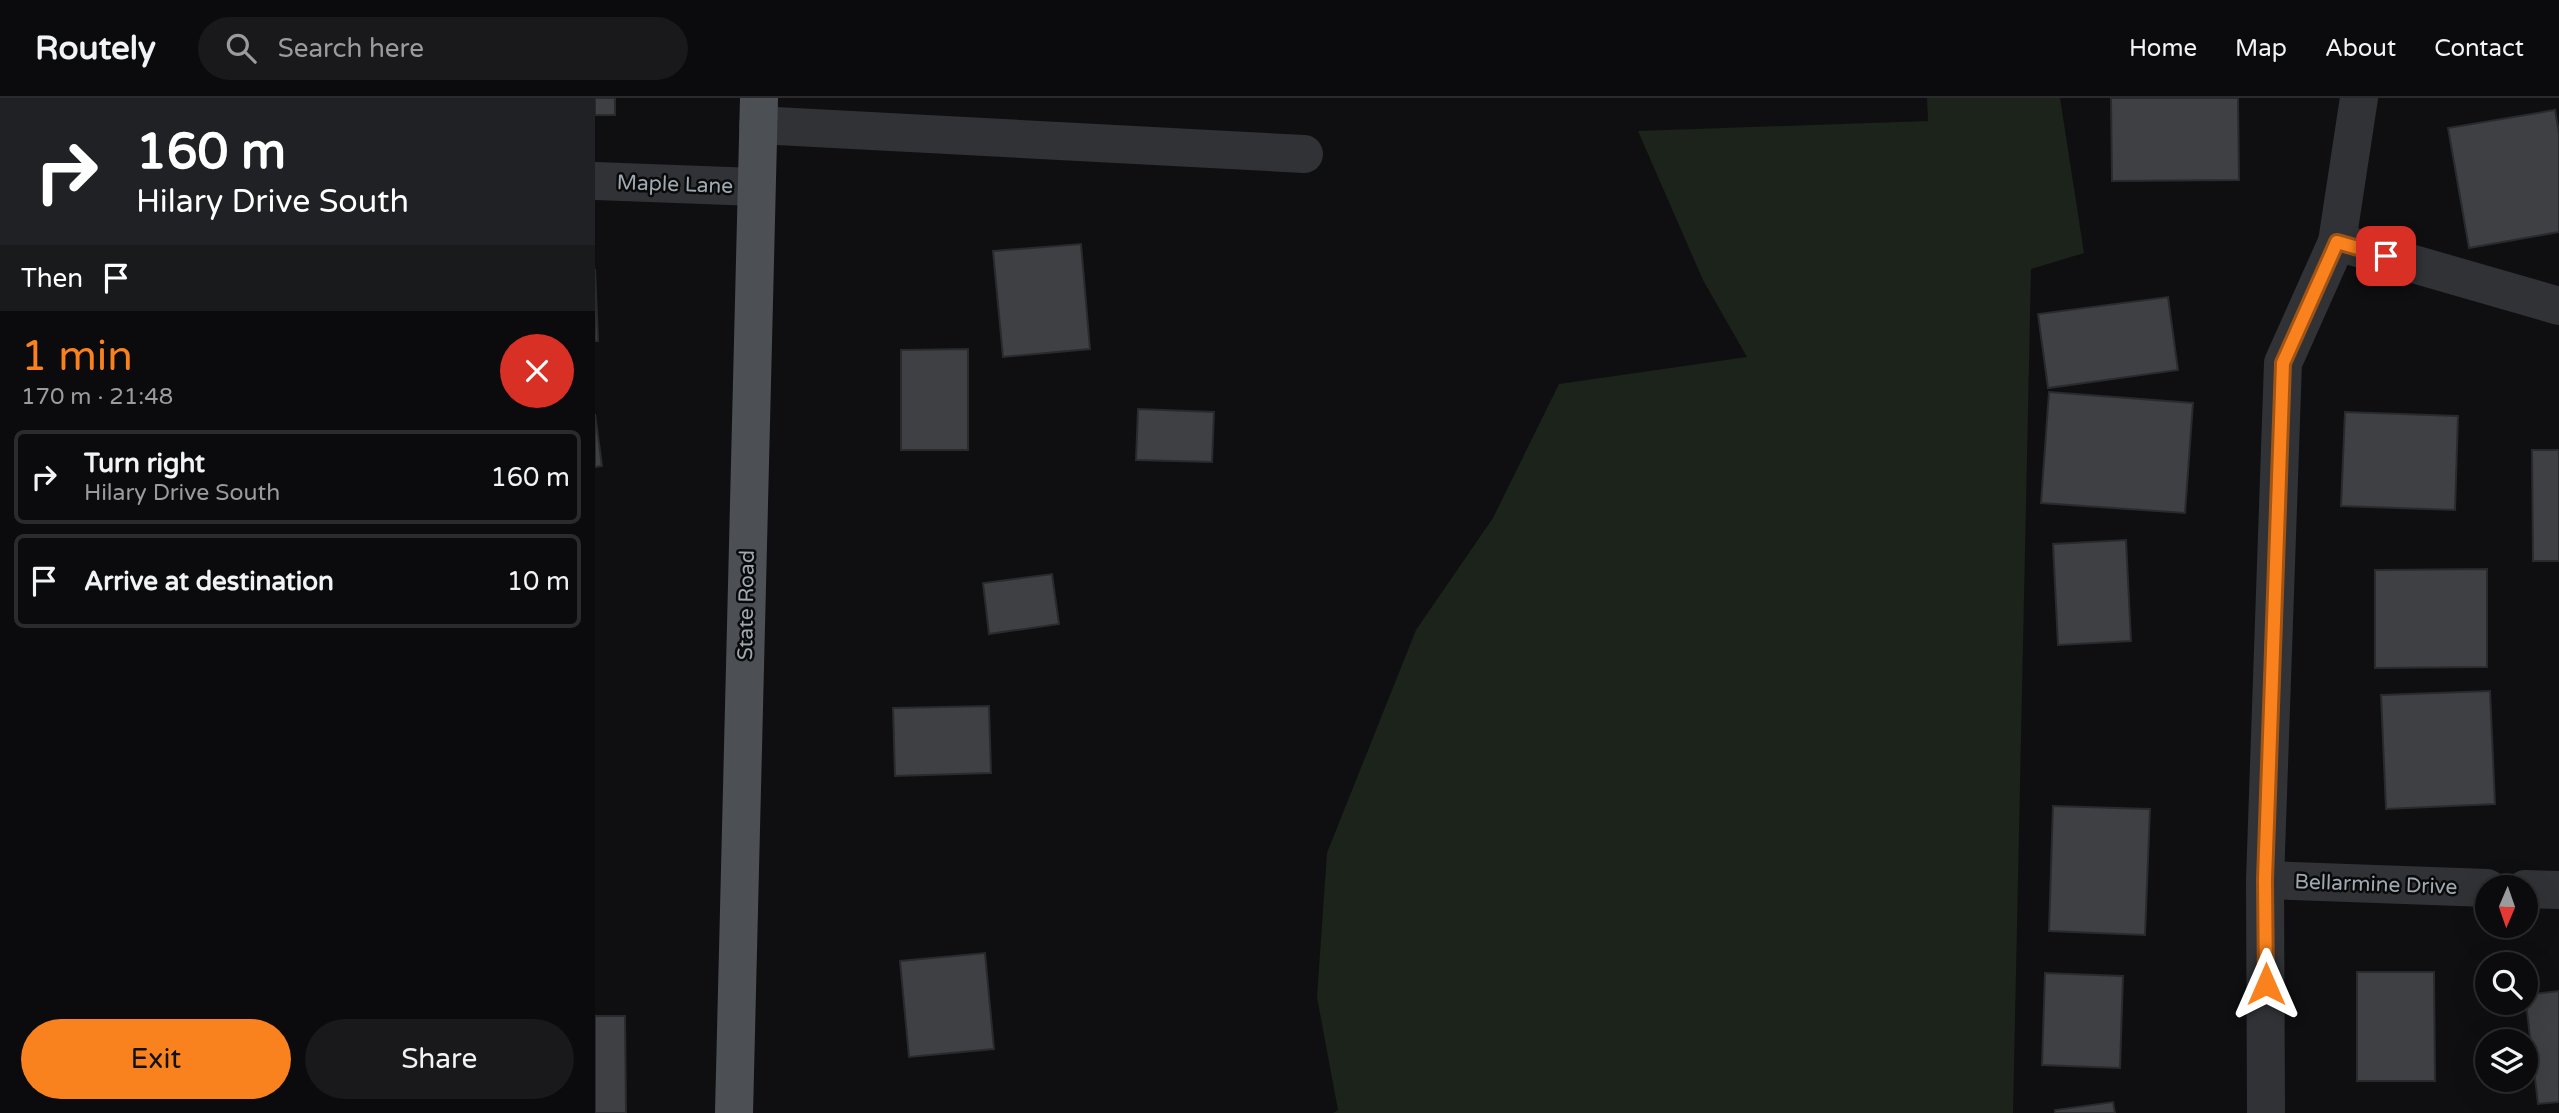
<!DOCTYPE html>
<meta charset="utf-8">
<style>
:root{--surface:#0b0b0d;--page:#19191b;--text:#f1f3f6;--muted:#9a9b9d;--line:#2b2b2e;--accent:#f9821e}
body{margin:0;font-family:"Varela Round",sans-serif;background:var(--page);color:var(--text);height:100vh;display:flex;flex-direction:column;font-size:26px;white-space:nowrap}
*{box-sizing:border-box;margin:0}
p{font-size:23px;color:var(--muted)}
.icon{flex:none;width:38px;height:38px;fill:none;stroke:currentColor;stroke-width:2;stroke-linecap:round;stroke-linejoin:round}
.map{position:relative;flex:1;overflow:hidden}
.details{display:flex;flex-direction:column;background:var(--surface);width:595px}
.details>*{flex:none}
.banner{background:#202124;color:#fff;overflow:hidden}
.needle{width:46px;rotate:182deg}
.buttons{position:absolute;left:1880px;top:777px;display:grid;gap:14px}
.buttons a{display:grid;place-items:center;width:63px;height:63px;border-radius:50%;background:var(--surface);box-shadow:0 7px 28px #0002,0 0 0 2px var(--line);font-size:35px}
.pin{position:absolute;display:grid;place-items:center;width:60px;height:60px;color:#fff;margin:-30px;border-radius:14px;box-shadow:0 4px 10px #0006}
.me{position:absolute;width:77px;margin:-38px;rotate:0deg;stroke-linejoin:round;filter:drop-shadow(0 0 5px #0008)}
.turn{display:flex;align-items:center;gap:24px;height:147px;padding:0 21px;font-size:32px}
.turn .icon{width:91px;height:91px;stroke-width:2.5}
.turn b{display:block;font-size:49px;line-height:60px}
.then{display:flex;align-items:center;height:66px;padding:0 21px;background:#0003;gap:14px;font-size:26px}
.round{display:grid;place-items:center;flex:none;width:74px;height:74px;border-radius:37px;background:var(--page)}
.headline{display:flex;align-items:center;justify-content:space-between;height:119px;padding:0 21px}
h1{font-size:42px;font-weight:600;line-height:52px;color:var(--accent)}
.action{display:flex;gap:14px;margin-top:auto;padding:14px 21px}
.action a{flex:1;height:80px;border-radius:42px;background:var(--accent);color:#111;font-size:28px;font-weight:600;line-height:80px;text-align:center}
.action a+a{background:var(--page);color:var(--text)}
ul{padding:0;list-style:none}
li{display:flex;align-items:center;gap:21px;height:94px;margin:0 14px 10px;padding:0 7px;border:4px solid var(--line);border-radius:10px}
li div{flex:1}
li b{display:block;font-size:26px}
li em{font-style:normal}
header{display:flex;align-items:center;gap:42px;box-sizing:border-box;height:98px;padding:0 35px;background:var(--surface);border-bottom:2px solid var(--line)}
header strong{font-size:33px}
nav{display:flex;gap:38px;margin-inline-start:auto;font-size:24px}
.search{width:490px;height:63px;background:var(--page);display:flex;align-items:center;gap:18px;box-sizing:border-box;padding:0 24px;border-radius:38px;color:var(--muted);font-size:26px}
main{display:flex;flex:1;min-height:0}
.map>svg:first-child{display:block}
.green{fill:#1c231b}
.building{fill:#3e4044;stroke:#292a2d;stroke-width:2}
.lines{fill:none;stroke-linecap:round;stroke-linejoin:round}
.minor{stroke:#303236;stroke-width:38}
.major{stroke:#4c5055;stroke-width:38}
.route-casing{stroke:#a25414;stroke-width:18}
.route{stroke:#f9821e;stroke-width:12}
.labels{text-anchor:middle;stroke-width:5;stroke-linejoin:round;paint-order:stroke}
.street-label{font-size:21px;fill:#9fa9b2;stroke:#0a0a0b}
</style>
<header>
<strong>Routely</strong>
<div class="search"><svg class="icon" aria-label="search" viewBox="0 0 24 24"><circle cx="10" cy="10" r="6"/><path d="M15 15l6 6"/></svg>Search here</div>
<nav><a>Home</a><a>Map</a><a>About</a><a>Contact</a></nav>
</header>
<main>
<section class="details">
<div class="banner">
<div class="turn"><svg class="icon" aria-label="right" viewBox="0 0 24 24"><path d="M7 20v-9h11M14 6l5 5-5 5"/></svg><div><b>160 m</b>Hilary Drive South</div></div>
<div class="then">Then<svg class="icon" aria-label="arrive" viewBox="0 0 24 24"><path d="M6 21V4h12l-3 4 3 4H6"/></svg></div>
</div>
<div class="headline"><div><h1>1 min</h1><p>170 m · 21:48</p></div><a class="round" style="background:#d93025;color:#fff"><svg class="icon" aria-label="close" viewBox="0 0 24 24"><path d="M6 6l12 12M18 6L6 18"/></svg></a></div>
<ul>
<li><svg class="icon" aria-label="right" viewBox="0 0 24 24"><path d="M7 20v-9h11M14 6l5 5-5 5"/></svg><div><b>Turn right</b><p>Hilary Drive South</p></div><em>160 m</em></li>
<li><svg class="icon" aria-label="arrive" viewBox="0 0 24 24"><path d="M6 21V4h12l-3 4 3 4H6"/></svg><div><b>Arrive at destination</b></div><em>10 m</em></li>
</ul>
<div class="action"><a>Exit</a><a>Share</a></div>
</section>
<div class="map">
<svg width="1964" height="1015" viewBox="0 0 1964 1015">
<rect width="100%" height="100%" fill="#0f0f11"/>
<!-- green -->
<path class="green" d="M 1332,0 L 1465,0 L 1489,155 L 1436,171 L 1418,1015 L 738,1015 L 743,1012 L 722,899 L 732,755 L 821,532 L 898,420 L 964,286 L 1152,259 L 1108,182 L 1043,33 L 1333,23 Z"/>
<!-- building -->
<g class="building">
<rect x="0" y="0" width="20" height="17"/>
<path d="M 1516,0 L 1643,0 L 1644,82 L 1517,83 Z"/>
<path d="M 1960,12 L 1964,35 L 1964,134 L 1874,150 L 1853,30 Z"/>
<path d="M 486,146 L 495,251 L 408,259 L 398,153 Z"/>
<path d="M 0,171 L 3,243 L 0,243 Z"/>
<path d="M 1573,199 L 1583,272 L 1453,290 L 1443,216 Z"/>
<path d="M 373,251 L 373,352 L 306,352 L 306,252 Z"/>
<path d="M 1454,294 L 1598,305 L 1590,415 L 1446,405 Z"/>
<path d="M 543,311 L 619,314 L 617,364 L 541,362 Z"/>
<path d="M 1750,314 L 1863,318 L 1860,412 L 1746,408 Z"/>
<path d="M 0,316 L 7,368 L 0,369 Z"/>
<path d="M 1937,352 L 1964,352 L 1964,463 L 1938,463 Z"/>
<path d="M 1531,442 L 1536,543 L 1463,547 L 1458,446 Z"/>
<path d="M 1892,471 L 1892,569 L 1780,570 L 1780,472 Z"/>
<path d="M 457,476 L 464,526 L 394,536 L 388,485 Z"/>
<path d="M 1895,593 L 1900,706 L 1791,711 L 1786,597 Z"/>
<path d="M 394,608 L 396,675 L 300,678 L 298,610 Z"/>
<path d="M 1458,708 L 1555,711 L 1550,837 L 1454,833 Z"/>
<path d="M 390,855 L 399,951 L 314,959 L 305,863 Z"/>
<path d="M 1762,874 L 1839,874 L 1840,983 L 1762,983 Z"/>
<path d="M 1450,875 L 1528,878 L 1525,970 L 1447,967 Z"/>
<path d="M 1964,893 L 1964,1004 L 1943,1006 L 1930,897 Z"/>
<path d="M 0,918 L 30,918 L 31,1015 L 0,1015 Z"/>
<path d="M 1518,1004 L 1520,1015 L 1460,1015 L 1460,1012 Z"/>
</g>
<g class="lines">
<!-- minor -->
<g class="minor">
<path d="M 163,27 L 709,56"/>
<path d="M 0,83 L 161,89"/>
<path d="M 1742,144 L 1964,208"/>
<path d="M 1670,782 L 1892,790"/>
<path d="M 1930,791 L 1964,792"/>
<path d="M 1671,1015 L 1670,782 L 1688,265 L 1742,144 L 1764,0"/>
</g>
<!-- major -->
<path class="major" d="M 139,1015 L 164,0"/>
</g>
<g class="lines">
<defs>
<path id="route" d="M 1671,886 L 1670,782 L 1688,265 L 1742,144 L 1791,158"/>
</defs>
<!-- route casing -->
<use href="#route" class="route-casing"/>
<!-- route -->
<use href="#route" class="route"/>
</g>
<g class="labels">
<!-- street labels -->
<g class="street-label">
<text transform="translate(80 86) rotate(2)" y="7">Maple Lane</text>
<text transform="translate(151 507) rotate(-89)" y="7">State Road</text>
<text transform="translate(1781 786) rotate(2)" y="7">Bellarmine Drive</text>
</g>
</g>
</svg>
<div class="buttons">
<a><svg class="needle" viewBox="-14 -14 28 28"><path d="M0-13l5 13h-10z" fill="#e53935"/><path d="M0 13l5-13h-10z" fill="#9a9b9d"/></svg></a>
<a><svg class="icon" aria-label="search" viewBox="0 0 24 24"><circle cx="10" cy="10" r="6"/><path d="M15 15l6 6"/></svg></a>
<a><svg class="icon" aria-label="layers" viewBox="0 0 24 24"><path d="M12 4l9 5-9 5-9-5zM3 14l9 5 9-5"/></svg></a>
</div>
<div class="pin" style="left:1791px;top:158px;background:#d93025"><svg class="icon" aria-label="arrive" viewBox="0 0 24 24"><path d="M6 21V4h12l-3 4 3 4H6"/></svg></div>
<svg class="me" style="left:1671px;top:886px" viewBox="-20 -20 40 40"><path d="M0-17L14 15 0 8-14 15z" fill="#f9821e" stroke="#fff" stroke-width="4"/></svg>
</div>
</main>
